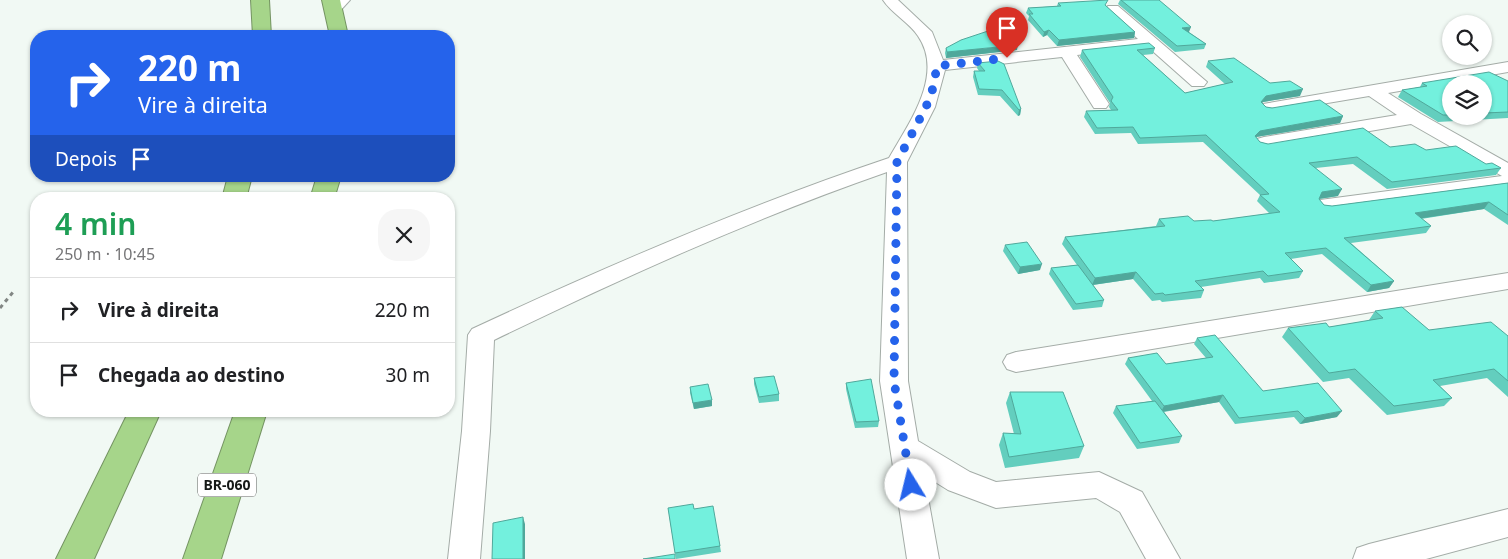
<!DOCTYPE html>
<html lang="pt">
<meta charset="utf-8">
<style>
:root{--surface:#fff;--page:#f6f6f6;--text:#202124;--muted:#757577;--line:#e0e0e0}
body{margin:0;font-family:"Noto Sans",sans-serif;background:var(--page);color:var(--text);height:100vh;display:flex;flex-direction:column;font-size:19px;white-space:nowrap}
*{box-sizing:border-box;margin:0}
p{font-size:16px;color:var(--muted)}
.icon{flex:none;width:28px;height:28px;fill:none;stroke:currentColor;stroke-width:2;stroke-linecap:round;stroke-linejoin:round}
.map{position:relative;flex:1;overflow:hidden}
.details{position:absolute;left:30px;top:192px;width:425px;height:225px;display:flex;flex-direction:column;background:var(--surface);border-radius:20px;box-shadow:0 1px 4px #0004}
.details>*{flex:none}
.banner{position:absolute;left:30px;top:30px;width:425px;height:152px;border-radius:20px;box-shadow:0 1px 4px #0004;background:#2563eb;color:#fff;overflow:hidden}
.tools{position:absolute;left:1442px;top:15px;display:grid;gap:10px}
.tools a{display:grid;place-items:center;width:50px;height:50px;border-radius:50%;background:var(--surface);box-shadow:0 1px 4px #0004;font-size:25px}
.pin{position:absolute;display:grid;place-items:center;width:42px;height:42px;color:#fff;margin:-51px -21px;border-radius:50% 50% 50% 0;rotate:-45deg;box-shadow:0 0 5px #0007}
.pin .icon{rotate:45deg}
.me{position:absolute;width:55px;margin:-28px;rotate:351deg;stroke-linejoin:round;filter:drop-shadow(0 0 4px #0008)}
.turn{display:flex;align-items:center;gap:18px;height:105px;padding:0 25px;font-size:22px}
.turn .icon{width:65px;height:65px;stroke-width:2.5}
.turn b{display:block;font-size:35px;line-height:42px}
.then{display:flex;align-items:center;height:48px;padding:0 25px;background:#0003;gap:10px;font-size:19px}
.round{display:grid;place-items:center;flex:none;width:52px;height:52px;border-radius:20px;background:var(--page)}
.headline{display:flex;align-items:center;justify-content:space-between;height:85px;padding:0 25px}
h1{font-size:30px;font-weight:600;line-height:38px;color:#1e9e55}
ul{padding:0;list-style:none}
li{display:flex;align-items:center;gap:15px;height:65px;padding:0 25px;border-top:1px solid var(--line)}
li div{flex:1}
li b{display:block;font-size:19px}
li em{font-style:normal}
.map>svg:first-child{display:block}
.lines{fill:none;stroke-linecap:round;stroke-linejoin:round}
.minor-casing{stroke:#a4aca7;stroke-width:2}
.highway-casing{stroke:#749362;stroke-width:2}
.path{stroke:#828784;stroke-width:3;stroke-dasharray:4 4;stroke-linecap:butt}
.minor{fill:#fff;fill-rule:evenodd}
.highway{fill:#a6d58a;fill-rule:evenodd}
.wall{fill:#63cebe;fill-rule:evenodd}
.shaded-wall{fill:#50a89b}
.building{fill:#73f0dd;stroke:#50a89b}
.route{stroke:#2563eb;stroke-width:9;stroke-dasharray:0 16.2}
.labels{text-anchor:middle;stroke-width:4;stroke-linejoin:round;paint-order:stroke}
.shield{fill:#fff;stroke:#5c5e5d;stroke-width:1}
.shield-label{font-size:14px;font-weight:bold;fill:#161917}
</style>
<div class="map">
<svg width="1508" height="559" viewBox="0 0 1508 559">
<rect width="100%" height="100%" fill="#f1f9f4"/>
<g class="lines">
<defs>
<g id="minor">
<path d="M 335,0 L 350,0 L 339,12 L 329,12 L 326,9 Z"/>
<path d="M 883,0 L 898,0 L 932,32 L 943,60 L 1138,39 L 1105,9 L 1108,6 L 1118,6 L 1207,82 L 1204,86 L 1192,86 L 1148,47 L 1077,55 L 1109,104 L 1106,108 L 1094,108 L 1062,57 L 945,70 L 935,107 L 907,162 L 908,381 L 918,441 L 970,472 L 996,482 L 1099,472 L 1142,492 L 1180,559 L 1146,559 L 1120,512 L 1096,498 L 996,508 L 948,490 L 924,475 L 939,559 L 907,559 L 880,381 L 887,172 C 752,219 622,278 494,340 L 490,431 L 480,559 L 448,559 L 462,431 L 468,335 L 472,329 C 609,265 746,206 889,158 C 908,124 945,75 918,36 C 909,22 892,14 883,0 Z"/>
<path d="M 1508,62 L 1508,72 L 1388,93 L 1421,114 L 1508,163 L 1508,187 L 1328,211 L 1320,210 L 1317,205 L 1320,200 L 1502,176 L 1411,124 L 1264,149 L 1257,147 L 1254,143 L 1257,139 L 1264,137 L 1397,115 L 1369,96 L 1269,113 L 1263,112 L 1260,108 L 1263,104 Z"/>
<path d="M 1508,273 L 1508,289 L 1016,372 L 1007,369 L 1003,362 L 1007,355 L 1016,352 Z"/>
<path d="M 1508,509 L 1508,537 L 1426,559 L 1353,559 L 1357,548 L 1369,544 Z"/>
</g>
<g id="highway">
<path d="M 251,0 L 269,0 L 271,36 L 253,36 Z"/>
<path d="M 322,0 L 340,0 L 348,36 L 330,36 Z"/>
<path d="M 228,176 L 252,176 L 246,199 L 222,199 Z"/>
<path d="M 317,176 L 341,176 L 334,199 L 310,199 Z"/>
<path d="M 129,411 L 161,411 L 94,559 L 56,559 Z"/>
<path d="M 235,411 L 267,411 L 221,559 L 183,559 Z"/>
</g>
</defs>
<!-- minor casing -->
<use href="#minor" class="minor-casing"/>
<!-- highway casing -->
<use href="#highway" class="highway-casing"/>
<!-- path -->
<path class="path" d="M 0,308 L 14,291"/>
<!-- minor -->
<use href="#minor" class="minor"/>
<!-- highway -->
<use href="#highway" class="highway"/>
</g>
<!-- wall -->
<g class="wall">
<path d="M 1120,0 L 1159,0 L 1189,32 L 1206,44 L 1204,49 L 1175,52 L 1118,4 Z"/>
<path d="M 1058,3 L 1106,6 L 1135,32 L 1134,38 L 1057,46 L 1047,35 L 1043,37 L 1028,20 L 1029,16 L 1026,13 L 1028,8 L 1057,6 Z"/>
<path d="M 946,48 L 1017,50 L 946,58 L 945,53 Z"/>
<path d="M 1155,48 L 1153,54 L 1143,55 L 1185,93 L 1225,84 L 1206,67 L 1208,61 L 1270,83 L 1300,96 L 1263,102 L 1262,103 L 1266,107 L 1343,116 L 1340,123 L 1256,137 L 1260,142 L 1268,144 L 1390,147 L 1426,150 L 1501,168 L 1496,175 L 1387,189 L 1353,164 L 1316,168 L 1338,196 L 1319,199 L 1324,205 L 1332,206 L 1508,183 L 1508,225 L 1484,209 L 1421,219 L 1431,226 L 1426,233 L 1351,243 L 1394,281 L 1389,288 L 1367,292 L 1322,254 L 1291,259 L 1303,271 L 1299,278 L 1264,283 L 1260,278 L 1201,287 L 1204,290 L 1201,298 L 1162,302 L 1160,300 L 1152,301 L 1133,279 L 1093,285 L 1104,300 L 1102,307 L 1073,310 L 1049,274 L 1051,268 L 1077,265 L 1062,244 L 1065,237 L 1156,226 L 1159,219 L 1194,221 L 1213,221 L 1270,214 L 1257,201 L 1260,195 L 1203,142 L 1138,144 L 1131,133 L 1095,134 L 1084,117 L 1086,111 L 1111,110 L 1109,107 L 1110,103 L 1080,57 L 1082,50 Z"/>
<path d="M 978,63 L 1021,109 L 1020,115 L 1018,116 L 1000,96 L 978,95 L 973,77 L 974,71 L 979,71 L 977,68 Z"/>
<path d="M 1508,81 L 1508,118 L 1438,122 L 1398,97 L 1402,90 L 1420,87 L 1422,83 ZM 1451,84 L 1484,84 L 1484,116 L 1451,116 Z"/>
<path d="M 1005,245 L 1040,270 L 1018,274 L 1003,251 Z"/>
<path d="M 1375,311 L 1429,330 L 1508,336 L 1508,397 L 1487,378 L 1440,386 L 1452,398 L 1444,406 L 1387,415 L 1349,378 L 1323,382 L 1282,337 L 1288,328 L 1329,327 L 1370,321 L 1369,320 Z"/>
<path d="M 1197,338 L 1263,391 L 1337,417 L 1300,424 L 1294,417 L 1235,424 L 1219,402 L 1164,412 L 1182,436 L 1179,443 L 1137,449 L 1113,413 L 1116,406 L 1152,401 L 1125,364 L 1128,358 L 1166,364 L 1206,358 L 1194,344 Z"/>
<path d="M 754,378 L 779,394 L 779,401 L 759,403 L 754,384 Z"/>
<path d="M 846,383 L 879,421 L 878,427 L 855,428 L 846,389 Z"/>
<path d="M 690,387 L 712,406 L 694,409 L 690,393 Z"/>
<path d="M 1010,392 L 1084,446 L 1079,458 L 1005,468 L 999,445 L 1003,433 L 1014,434 L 1006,403 Z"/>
<path d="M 668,508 L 694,509 L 720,546 L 721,552 L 676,559 Z"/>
</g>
<!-- shaded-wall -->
<g class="shaded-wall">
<path d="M 1191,27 L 1189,32 L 1181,33 L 1182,28 Z"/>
<path d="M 1049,30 L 1047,35 L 1043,37 L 1044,32 Z"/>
<path d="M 1135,32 L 1134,38 L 1057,46 L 1059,40 Z"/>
<path d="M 1018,45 L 1017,50 L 946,58 L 947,52 Z"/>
<path d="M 1303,89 L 1300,96 L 1263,102 L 1258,108 L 1261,102 L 1266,96 Z"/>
<path d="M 1021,109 L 1020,115 L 1018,116 L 1019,110 Z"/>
<path d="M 1343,116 L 1340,123 L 1256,137 L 1252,143 L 1255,136 L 1260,131 Z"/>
<path d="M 1342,189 L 1338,196 L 1318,199 L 1322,192 Z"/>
<path d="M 1489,202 L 1484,209 L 1410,220 L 1415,213 Z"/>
<path d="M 1042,264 L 1040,270 L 1018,274 L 1020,267 Z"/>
<path d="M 1136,272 L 1133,279 L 1092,285 L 1095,278 Z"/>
<path d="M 1394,281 L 1389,288 L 1367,292 L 1371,285 Z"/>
<path d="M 1223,395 L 1219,402 L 1161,412 L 1164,406 Z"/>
<path d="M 712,400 L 712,406 L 694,409 L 693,403 Z"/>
<path d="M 1342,411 L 1337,417 L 1300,424 L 1305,418 Z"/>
<path d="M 523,517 L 525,524 L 525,559 L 523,559 Z"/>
</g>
<!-- building -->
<g class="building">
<path d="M 1108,0 L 1105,5 L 1135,32 L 1059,40 L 1049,30 L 1044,32 L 1029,14 L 1033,14 L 1028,8 L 1061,6 L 1058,3 Z"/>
<path d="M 1121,0 L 1159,0 L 1191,27 L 1182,28 L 1206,44 L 1177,46 Z"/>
<path d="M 991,30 L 1018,45 L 947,52 L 946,48 L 961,40 Z"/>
<path d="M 1149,43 L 1155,48 L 1137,50 L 1185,93 L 1233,82 L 1208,61 L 1234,58 L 1270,83 L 1290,81 L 1303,89 L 1266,96 L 1261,102 L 1266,107 L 1272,108 L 1320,100 L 1343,116 L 1260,131 L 1255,136 L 1260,142 L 1268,144 L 1363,128 L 1390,147 L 1415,144 L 1426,150 L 1456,146 L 1486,164 L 1492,163 L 1501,168 L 1392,182 L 1357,157 L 1309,163 L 1342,189 L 1322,192 L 1319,199 L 1324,205 L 1332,206 L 1508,183 L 1508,215 L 1489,202 L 1415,213 L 1431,226 L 1344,238 L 1394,281 L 1371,285 L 1326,248 L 1285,253 L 1303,271 L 1268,276 L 1263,271 L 1195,281 L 1204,290 L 1165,295 L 1163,293 L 1155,294 L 1136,272 L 1095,278 L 1065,237 L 1165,226 L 1159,219 L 1188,216 L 1194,221 L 1211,220 L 1213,221 L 1280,212 L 1260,195 L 1269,194 L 1206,135 L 1140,138 L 1133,127 L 1097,128 L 1086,111 L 1118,110 L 1111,101 L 1113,97 L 1082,50 Z"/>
<path d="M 998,61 L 1004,64 L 1021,109 L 1019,110 L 1002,90 L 979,89 L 974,71 L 985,71 L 978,63 Z"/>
<path d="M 1489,72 L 1508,81 L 1508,112 L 1484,113 L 1484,84 L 1451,84 L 1451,115 L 1443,115 L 1402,90 L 1427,86 L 1422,83 Z"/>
<path d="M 1027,242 L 1042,264 L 1020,267 L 1005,245 Z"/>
<path d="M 1078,265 L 1104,300 L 1076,304 L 1051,268 Z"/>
<path d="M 1402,307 L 1429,330 L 1491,322 L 1508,336 L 1508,381 L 1494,369 L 1433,380 L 1452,398 L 1394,406 L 1355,369 L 1329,373 L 1288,328 L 1326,323 L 1329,327 L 1383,318 L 1375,311 Z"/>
<path d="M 1215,335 L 1263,391 L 1318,383 L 1342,411 L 1305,418 L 1298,411 L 1239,418 L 1223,395 L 1164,406 L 1128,358 L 1157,353 L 1166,364 L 1213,357 L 1197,338 Z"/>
<path d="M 774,376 L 779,394 L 759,397 L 754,378 Z"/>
<path d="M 871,379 L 879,421 L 856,422 L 846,383 Z"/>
<path d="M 708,384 L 712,400 L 693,403 L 690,387 Z"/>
<path d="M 1010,392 L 1063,392 L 1084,446 L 1009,457 L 1003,433 L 1021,434 Z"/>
<path d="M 1155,401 L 1182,436 L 1140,443 L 1116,406 Z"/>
<path d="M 693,504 L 694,509 L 713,506 L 720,546 L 675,553 L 668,508 Z"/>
<path d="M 523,517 L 523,559 L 492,559 L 493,523 Z"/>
<path d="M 675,554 L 675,559 L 643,559 Z"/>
</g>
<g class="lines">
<!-- route -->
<path class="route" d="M 911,485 L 894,381 L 897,162 L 926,107 L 933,88 L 937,66 L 1007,58"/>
</g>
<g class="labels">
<!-- shield labels -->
<rect class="shield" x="198" y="473.5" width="58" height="23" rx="4"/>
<g class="shield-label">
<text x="227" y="490">BR-060</text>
</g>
</g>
</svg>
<div class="tools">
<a><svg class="icon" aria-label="search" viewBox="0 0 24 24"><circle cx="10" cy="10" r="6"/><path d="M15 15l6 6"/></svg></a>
<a><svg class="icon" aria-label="layers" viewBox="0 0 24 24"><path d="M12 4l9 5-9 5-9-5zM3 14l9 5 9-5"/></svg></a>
</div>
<div class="pin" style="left:1007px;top:58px;background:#d93025"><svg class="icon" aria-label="arrive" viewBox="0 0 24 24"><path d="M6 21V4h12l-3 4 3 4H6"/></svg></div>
<svg class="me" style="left:911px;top:485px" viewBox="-20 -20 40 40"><circle r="19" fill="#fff"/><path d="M0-13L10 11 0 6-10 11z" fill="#2563eb"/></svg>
<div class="banner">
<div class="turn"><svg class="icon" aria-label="right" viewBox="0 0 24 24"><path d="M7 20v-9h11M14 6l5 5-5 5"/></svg><div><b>220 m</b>Vire à direita</div></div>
<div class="then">Depois<svg class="icon" aria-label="arrive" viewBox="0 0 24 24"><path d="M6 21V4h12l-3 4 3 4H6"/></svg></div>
</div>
<section class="details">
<div class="headline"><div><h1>4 min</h1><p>250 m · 10:45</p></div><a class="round"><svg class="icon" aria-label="close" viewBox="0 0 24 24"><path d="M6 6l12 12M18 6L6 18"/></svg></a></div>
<ul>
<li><svg class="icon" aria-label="right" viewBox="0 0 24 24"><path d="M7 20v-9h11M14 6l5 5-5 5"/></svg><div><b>Vire à direita</b></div><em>220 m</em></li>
<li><svg class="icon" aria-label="arrive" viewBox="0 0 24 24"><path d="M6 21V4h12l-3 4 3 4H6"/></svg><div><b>Chegada ao destino</b></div><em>30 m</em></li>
</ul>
</section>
</div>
